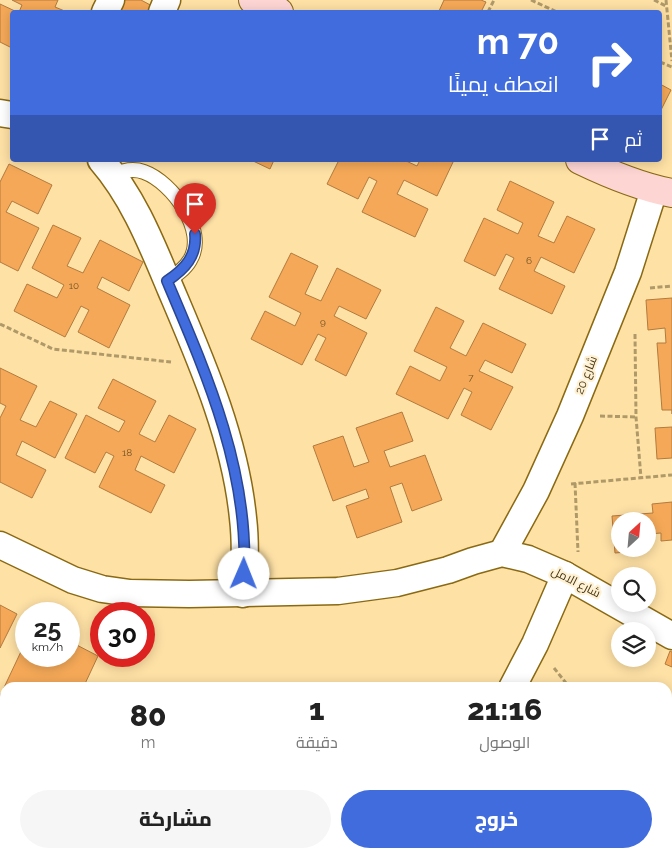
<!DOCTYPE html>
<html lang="ar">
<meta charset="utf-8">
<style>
:root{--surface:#fff;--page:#f6f6f6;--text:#222;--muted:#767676;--accent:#416cdd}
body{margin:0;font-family:Raleway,Cairo,sans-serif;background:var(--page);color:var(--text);direction:rtl;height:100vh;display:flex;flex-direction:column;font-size:19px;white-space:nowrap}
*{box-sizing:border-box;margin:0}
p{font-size:16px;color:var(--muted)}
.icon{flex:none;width:28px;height:28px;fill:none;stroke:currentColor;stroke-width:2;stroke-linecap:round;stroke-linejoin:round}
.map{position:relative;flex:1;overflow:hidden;direction:ltr}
.details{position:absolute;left:0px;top:682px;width:672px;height:176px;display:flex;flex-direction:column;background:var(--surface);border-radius:15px 15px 0 0;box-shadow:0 2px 12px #0003;direction:rtl}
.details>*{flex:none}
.guide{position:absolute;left:10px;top:10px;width:652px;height:152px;border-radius:5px;box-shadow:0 2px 12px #0003;direction:rtl;background:#416cdd;color:#fff;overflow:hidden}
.needle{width:32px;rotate:26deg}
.buttons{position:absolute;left:611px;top:512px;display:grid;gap:10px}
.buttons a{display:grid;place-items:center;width:45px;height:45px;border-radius:50%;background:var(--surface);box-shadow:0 2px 12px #0003;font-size:25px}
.speed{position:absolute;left:15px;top:602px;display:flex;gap:10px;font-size:25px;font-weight:700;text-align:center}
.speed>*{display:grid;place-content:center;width:65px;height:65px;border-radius:50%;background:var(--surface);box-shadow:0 2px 12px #0003;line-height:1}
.speed small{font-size:12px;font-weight:400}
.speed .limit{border:8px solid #d22;background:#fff;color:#111}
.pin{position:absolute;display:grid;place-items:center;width:42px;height:42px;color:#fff;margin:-51px -21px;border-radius:50% 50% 50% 0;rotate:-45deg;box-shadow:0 0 5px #0007}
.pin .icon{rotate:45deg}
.me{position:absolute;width:55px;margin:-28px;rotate:1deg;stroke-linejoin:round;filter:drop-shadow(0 0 4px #0008)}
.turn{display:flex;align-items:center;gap:18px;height:105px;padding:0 20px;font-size:22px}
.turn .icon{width:65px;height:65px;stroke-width:2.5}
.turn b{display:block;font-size:35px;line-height:42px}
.then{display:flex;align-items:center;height:48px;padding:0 20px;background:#0003;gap:10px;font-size:19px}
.eta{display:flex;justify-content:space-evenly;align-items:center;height:85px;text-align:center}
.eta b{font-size:30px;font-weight:800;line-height:35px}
.cta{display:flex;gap:10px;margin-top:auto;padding:10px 20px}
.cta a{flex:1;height:58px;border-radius:30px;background:var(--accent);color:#fff;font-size:20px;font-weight:800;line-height:58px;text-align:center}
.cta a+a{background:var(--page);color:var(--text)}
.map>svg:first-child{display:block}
.building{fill:#f5a958;stroke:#b37a3e}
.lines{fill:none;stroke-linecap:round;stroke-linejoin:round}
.lane-casing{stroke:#8a6913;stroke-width:16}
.street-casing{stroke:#8a6913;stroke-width:29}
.secondary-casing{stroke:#8a6913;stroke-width:30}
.primary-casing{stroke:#ba6150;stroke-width:30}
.path{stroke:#b09969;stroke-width:3;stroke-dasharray:5 2.5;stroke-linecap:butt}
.lane{stroke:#fff;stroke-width:14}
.street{stroke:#fff;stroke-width:26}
.secondary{stroke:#fdd6d4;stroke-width:28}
.primary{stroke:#fbaea9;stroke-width:28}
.route-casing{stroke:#2a4690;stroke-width:12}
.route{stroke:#416cdd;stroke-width:9}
.labels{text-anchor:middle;stroke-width:4.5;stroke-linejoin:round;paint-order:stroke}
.number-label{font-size:10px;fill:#715426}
.street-label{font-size:12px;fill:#453716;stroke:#fff1d3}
</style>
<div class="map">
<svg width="672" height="858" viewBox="0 0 672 858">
<rect width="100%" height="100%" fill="#fee1a5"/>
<!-- building -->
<g class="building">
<path d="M 12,0 L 58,0 L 55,7 L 67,12 L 19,12 L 22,5 Z"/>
<path d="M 119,0 L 141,0 L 154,7 L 151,12 L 116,12 Z"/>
<path d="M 444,0 L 481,0 L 486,2 L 481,12 L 441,12 L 439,11 Z"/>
<path d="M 0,4 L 17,12 L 12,12 L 12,48 L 0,42 Z"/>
<path d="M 660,84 L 671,90 L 660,112 Z"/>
<path d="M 251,160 L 274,160 L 270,169 Z"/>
<path d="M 339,160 L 404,160 L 417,166 L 420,160 L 454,160 L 437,196 L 404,180 L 397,194 L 428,209 L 415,237 L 362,212 L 377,181 L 369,177 L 358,199 L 327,184 Z"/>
<path d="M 9,164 L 52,185 L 38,214 L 12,201 L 6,212 L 39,228 L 18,271 L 0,262 L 0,182 Z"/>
<path d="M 510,181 L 554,202 L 538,236 L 554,243 L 567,216 L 595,229 L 574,273 L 541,257 L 534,271 L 565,286 L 552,314 L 499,289 L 514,258 L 506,254 L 495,276 L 464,261 L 484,218 L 518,234 L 523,223 L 497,210 Z"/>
<path d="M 53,225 L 81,238 L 67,266 L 83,273 L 100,240 L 143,262 L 129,291 L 102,277 L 97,288 L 130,305 L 109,348 L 78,332 L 89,310 L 81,306 L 65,337 L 14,311 L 27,284 L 57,298 L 64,285 L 32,268 Z"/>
<path d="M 291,253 L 318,266 L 305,294 L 321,301 L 337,268 L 381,290 L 366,319 L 339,306 L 334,316 L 367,333 L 346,376 L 315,360 L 326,338 L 318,334 L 302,365 L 251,339 L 265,311 L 295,326 L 301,313 L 269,297 Z"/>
<path d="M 672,298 L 672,414 L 672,410 L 662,410 L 657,343 L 666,343 L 665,328 L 648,330 L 646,300 Z"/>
<path d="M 436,307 L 464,321 L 450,348 L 466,356 L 483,323 L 526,344 L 512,373 L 485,360 L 479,371 L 513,387 L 491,430 L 461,415 L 472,392 L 464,388 L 448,419 L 396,394 L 410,366 L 440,381 L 447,367 L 414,351 Z"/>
<path d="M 0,368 L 37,386 L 20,420 L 36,427 L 50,401 L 77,414 L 55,458 L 22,441 L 16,455 L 46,470 L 32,498 L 0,482 L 0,418 L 6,406 L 0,403 Z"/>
<path d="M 113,379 L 156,401 L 139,434 L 155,442 L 169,415 L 196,429 L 174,473 L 141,456 L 135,470 L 165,485 L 151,513 L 99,487 L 114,456 L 106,452 L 95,473 L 65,458 L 86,415 L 119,432 L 125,421 L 98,408 Z"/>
<path d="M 402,412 L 413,441 L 384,451 L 390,467 L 425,455 L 442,500 L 412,511 L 402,483 L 390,487 L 402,522 L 357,538 L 346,506 L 369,498 L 366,489 L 333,501 L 313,446 L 343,436 L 354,467 L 369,462 L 356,428 Z"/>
<path d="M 672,427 L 672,458 L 657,459 L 655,428 Z"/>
<path d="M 672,502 L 672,540 L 661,541 L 661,533 L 648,534 L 648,521 L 620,521 L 620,549 L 648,549 L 648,535 L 649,550 L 615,553 L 612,516 L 653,513 L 652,504 Z"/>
<path d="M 0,605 L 17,614 L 0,648 Z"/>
<path d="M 26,641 L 26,656 L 69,656 L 69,641 L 98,656 L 83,688 L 5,688 L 5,707 L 0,704 L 0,696 Z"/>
<path d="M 670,651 L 672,652 L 672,667 L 665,664 Z"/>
<path d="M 672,751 L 672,778 L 668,771 L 668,752 Z"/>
<path d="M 668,827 L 672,832 L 672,845 L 668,849 Z"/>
<path d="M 596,854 L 662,854 L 657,858 L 601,858 Z"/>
</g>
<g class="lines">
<defs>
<path id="lane" d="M 114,175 C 124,170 133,168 144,172 C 172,182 208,231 190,260 C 185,269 176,275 167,281"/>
<g id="street">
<path d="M 105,12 L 111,0"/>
<path d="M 162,12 L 167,0"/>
<path d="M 0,113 L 12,115"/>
<path d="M 101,160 C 134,198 152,245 171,290 C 202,363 235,438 243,518 C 246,543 245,568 243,594"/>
<path d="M 0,545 L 73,580 L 102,589 L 130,593 L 189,594 L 338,591 L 397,583 L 448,570 L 473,561 L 502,553 L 528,559 L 565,575 L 672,636"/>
<path d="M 502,553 L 536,491 L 570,416 L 628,272 L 654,190"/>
<path d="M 512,688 L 535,644 L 565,575"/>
<path d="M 0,731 L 5,734"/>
<path d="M 273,854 L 282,858"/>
<path d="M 422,858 L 424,854"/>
</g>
<g id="secondary">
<path d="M 253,0 L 279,12"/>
<path d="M 580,160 C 609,174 640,187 672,193"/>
</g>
<g id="primary">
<path d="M 0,779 L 5,781"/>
<path d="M 0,839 L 5,841"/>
<path d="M 32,854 L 41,858"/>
<path d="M 157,854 L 166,858"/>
</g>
</defs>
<!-- lane casing -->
<use href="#lane" class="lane-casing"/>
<!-- street casing -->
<use href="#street" class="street-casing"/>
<!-- secondary casing -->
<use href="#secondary" class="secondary-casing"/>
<!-- primary casing -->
<use href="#primary" class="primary-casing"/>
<!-- path -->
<g class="path">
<path d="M 531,0 L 557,12"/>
<path d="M 654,0 L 666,6"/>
<path d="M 666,0 L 672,61"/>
<path d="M 488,12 L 494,0"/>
<path d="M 660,62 L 672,67"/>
<path d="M 650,288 L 672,286"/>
<path d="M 0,324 L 53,349 L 171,362"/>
<path d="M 635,334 L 636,417 L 641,478"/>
<path d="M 600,416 L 636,417"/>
<path d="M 575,483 L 578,552"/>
<path d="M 571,484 L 672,475"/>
<path d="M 554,668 L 570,688"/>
</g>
<!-- lane -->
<use href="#lane" class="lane"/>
<!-- street -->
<use href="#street" class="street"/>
<!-- secondary -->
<use href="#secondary" class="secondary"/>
<!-- primary -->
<use href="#primary" class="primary"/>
</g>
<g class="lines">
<defs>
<path id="route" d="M 195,234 C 197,256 185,269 167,281 C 207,375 249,471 244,574"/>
</defs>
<!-- route casing -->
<use href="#route" class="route-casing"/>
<!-- route -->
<use href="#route" class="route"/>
</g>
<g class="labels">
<!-- number labels -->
<g class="number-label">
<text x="529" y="264">6</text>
<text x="74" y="289">10</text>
<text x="323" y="325">9</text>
<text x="471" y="381">7</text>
<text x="127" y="456">18</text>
</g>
<!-- street labels -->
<g class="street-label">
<text transform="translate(586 375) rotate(-68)" y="4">شارع 20</text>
<text transform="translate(576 582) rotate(27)" y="4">شارع الامل</text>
</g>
</g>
</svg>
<div class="buttons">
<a><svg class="needle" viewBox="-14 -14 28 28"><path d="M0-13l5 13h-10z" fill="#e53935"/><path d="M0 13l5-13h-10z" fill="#767676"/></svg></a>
<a><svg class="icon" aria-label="search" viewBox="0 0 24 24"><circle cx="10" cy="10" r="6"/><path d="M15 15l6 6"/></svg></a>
<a><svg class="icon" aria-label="layers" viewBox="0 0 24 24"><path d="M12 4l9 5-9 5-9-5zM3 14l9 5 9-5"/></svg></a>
</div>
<div class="speed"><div>25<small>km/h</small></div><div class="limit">30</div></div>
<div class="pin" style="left:195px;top:234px;background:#d93025"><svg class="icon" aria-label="arrive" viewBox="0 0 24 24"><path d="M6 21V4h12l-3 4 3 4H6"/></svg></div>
<svg class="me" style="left:244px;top:574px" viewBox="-20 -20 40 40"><circle r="19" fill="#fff"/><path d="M0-13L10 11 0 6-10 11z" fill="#416cdd"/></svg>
<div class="guide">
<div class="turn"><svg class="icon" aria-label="right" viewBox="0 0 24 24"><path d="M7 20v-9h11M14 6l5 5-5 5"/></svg><div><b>70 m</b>انعطف يمينًا</div></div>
<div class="then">ثم<svg class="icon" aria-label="arrive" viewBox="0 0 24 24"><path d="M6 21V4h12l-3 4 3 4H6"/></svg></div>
</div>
<section class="details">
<div class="eta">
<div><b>21:16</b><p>الوصول</p></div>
<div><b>1</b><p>دقيقة</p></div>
<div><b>80</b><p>m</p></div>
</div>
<div class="cta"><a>خروج</a><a>مشاركة</a></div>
</section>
</div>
